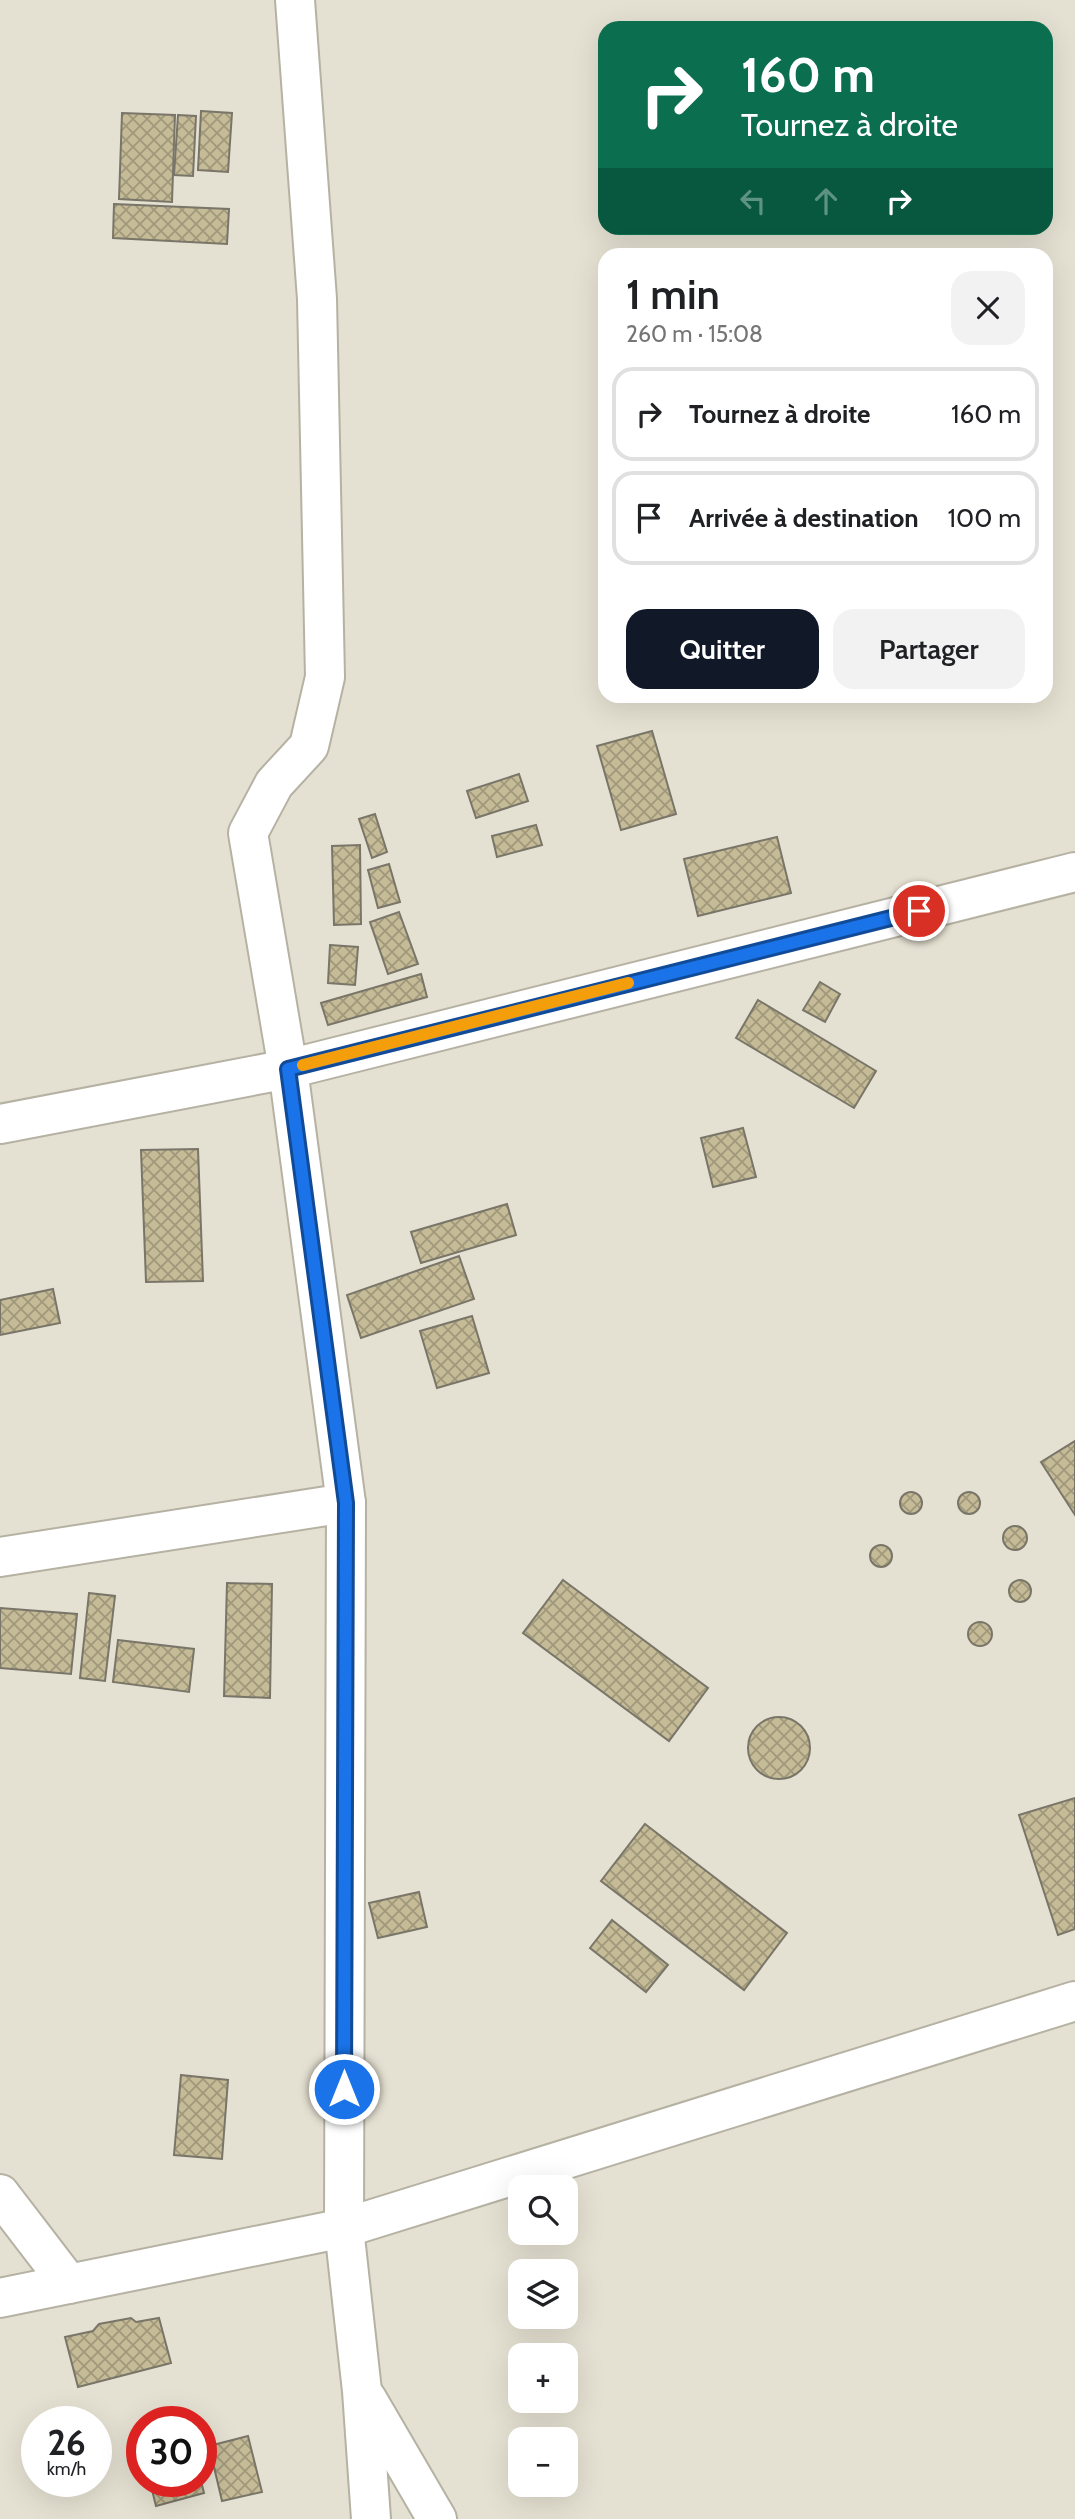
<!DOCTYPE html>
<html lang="fr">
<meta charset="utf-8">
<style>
:root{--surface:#fff;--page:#f2f2f2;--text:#202124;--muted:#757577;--line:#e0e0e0;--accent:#111827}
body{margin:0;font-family:Cabin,sans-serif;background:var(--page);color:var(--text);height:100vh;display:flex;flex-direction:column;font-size:26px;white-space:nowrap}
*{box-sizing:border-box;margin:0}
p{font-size:23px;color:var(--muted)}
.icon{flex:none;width:38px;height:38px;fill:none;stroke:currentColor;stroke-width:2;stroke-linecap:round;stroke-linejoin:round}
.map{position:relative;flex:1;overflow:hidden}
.drawer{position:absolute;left:598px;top:248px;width:455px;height:455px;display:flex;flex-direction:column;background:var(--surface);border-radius:21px;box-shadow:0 7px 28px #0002}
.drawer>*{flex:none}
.banner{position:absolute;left:598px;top:21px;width:455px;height:214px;border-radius:21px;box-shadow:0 7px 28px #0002;background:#0b6e4f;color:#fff;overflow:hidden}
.fabs{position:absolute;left:508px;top:2175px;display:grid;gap:14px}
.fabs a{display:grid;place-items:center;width:70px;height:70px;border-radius:14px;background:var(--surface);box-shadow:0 7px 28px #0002;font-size:35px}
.speed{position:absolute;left:21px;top:2406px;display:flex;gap:14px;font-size:35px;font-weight:700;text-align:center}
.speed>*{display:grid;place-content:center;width:91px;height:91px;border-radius:50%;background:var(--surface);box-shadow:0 7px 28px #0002;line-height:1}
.speed small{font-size:18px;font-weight:400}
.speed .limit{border:10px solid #d22;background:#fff;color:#111}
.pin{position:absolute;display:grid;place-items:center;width:60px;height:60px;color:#fff;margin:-30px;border:4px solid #fff;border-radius:50%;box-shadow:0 2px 7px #0007}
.me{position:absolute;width:77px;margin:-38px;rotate:0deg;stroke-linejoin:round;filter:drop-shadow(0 0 5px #0008)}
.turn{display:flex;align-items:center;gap:24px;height:147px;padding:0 28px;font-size:32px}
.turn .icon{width:91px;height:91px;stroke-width:2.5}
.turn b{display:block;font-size:49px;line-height:60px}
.lanes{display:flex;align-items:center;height:66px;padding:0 28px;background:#0003;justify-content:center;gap:35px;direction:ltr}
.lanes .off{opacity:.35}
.round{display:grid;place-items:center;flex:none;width:74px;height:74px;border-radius:21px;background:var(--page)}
.summary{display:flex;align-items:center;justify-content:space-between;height:119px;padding:0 28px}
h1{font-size:42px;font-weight:600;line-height:52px}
.primary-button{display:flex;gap:14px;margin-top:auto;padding:14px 28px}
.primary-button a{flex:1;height:80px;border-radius:21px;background:var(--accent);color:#fff;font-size:28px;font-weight:600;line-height:80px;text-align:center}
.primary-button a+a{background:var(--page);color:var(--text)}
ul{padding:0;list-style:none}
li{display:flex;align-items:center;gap:21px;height:94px;margin:0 14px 10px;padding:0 14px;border:4px solid var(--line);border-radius:21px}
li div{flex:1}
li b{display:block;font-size:26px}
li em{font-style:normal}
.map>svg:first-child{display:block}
.building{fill:url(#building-cross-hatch);stroke:#797568;stroke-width:2}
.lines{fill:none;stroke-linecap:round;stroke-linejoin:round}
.minor-casing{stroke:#b6b2a3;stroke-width:42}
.minor{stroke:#fff;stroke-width:38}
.route-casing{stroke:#114b97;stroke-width:18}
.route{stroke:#1a73e8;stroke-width:12}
.slow{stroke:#f59e0b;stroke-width:12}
</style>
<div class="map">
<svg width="1075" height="2519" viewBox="0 0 1075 2519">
<defs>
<pattern id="building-cross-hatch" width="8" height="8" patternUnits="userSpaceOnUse" patternTransform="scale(1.75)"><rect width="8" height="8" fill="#c5bb97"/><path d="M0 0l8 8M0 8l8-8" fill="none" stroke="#a0987b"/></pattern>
</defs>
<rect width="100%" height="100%" fill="#e5e1d2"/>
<!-- building -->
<g class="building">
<path d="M 201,111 L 232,113 L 228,172 L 198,170 Z"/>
<path d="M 122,113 L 175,115 L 172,202 L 119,199 Z"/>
<path d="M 178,115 L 196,116 L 193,176 L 174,175 Z"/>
<path d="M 114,204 L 229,209 L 227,244 L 113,238 Z"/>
<path d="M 652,731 L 676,814 L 621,830 L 597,746 Z"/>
<path d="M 519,774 L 528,801 L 476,818 L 467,791 Z"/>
<path d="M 375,814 L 387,852 L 372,858 L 359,819 Z"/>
<path d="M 536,825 L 542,845 L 497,857 L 492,836 Z"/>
<path d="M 777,837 L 791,893 L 698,916 L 684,859 Z"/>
<path d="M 360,845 L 361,924 L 334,925 L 332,846 Z"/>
<path d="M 389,864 L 400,902 L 378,908 L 368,870 Z"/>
<path d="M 399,912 L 418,964 L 388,974 L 370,922 Z"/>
<path d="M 330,945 L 358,947 L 355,985 L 328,983 Z"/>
<path d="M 421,974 L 427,997 L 328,1025 L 321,1003 Z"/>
<path d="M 820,982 L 840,994 L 825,1022 L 803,1010 Z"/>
<path d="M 758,1000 L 876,1071 L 854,1108 L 736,1038 Z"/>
<path d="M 743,1128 L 756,1177 L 713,1187 L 701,1138 Z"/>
<path d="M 198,1149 L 203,1281 L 146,1282 L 141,1150 Z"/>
<path d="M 507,1204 L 516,1235 L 421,1263 L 411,1232 Z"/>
<path d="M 459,1256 L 474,1299 L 361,1338 L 347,1295 Z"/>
<path d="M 53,1289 L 60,1323 L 0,1335 L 0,1300 Z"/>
<path d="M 472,1316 L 489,1373 L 437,1388 L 420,1331 Z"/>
<path d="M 1075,1441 L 1075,1515 L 1041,1462 Z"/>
<circle cx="911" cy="1503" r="11"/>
<circle cx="969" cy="1503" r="11"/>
<circle cx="1015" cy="1538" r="12"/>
<circle cx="881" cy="1556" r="11"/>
<circle cx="1020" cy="1591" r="11"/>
<path d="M 563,1580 L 708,1688 L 669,1741 L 523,1633 Z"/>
<path d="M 227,1583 L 272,1584 L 270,1698 L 224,1696 Z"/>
<path d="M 89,1593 L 115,1596 L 105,1681 L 80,1678 Z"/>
<path d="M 0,1608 L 77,1614 L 71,1674 L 0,1668 Z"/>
<circle cx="980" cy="1634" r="12"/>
<path d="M 118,1640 L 194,1649 L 189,1692 L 113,1682 Z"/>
<circle cx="779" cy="1748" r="31"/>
<path d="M 1075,1798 L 1075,1929 L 1058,1935 L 1019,1815 Z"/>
<path d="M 645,1824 L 787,1933 L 744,1990 L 601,1881 Z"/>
<path d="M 419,1892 L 427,1927 L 378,1938 L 369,1903 Z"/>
<path d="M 612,1920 L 668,1965 L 646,1992 L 590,1948 Z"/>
<path d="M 181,2075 L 228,2080 L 222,2159 L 174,2155 Z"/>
<path d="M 131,2318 L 136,2322 L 159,2318 L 171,2363 L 78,2387 L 65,2337 L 93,2331 L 99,2324 Z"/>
<path d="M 248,2436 L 262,2492 L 222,2501 L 209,2446 Z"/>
<path d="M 201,2481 L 204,2493 L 156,2506 L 150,2482 Z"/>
</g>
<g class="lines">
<defs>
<g id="minor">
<path d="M 295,0 L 317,299 L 325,677 L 309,746 L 274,784 L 248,833 L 288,1069 L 346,1503 L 344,2228 L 362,2391 L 371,2519"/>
<path d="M 0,1124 L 288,1069 L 1075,872"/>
<path d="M 0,1557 L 346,1503"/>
<path d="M 0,2194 L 69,2284"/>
<path d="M 0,2298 L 344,2228 L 1075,2001"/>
<path d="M 367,2399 L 437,2519"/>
</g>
</defs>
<!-- minor casing -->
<use href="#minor" class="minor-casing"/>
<!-- minor -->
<use href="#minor" class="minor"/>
</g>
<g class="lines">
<defs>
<path id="route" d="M 344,2089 L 346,1503 L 288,1069 L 919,911"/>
</defs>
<!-- route casing -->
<use href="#route" class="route-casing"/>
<!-- route -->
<use href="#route" class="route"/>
<!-- slow -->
<path class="slow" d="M 303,1065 L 628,983"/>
</g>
</svg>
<div class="fabs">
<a><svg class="icon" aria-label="search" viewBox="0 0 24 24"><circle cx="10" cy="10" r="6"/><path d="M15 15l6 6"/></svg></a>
<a><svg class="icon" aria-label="layers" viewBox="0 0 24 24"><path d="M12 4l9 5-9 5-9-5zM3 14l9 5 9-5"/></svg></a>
<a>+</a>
<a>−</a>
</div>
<div class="speed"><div>26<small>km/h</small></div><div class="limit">30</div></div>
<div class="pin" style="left:919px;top:911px;background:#d93025"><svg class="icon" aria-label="arrive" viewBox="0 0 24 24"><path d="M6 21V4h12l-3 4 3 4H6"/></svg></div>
<svg class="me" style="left:344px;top:2089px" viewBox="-20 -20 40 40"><circle r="17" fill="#1a73e8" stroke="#fff" stroke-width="3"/><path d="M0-11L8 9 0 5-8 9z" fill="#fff"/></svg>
<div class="banner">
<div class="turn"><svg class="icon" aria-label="right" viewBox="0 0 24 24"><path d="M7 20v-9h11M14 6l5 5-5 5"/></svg><div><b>160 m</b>Tournez à droite</div></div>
<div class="lanes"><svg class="icon off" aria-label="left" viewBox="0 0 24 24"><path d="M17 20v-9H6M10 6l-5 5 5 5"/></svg><svg class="icon off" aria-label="ahead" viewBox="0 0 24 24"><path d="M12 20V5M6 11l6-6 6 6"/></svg><svg class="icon" aria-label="right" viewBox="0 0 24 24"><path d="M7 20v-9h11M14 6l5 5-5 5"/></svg></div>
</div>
<section class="drawer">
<div class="summary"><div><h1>1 min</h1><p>260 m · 15:08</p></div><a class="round"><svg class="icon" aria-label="close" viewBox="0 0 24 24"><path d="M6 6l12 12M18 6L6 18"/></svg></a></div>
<ul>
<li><svg class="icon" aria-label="right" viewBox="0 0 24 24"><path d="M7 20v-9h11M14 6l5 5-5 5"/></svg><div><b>Tournez à droite</b></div><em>160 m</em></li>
<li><svg class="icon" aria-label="arrive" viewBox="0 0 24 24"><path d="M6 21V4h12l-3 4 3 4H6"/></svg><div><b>Arrivée à destination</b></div><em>100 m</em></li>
</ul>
<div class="primary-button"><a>Quitter</a><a>Partager</a></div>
</section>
</div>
